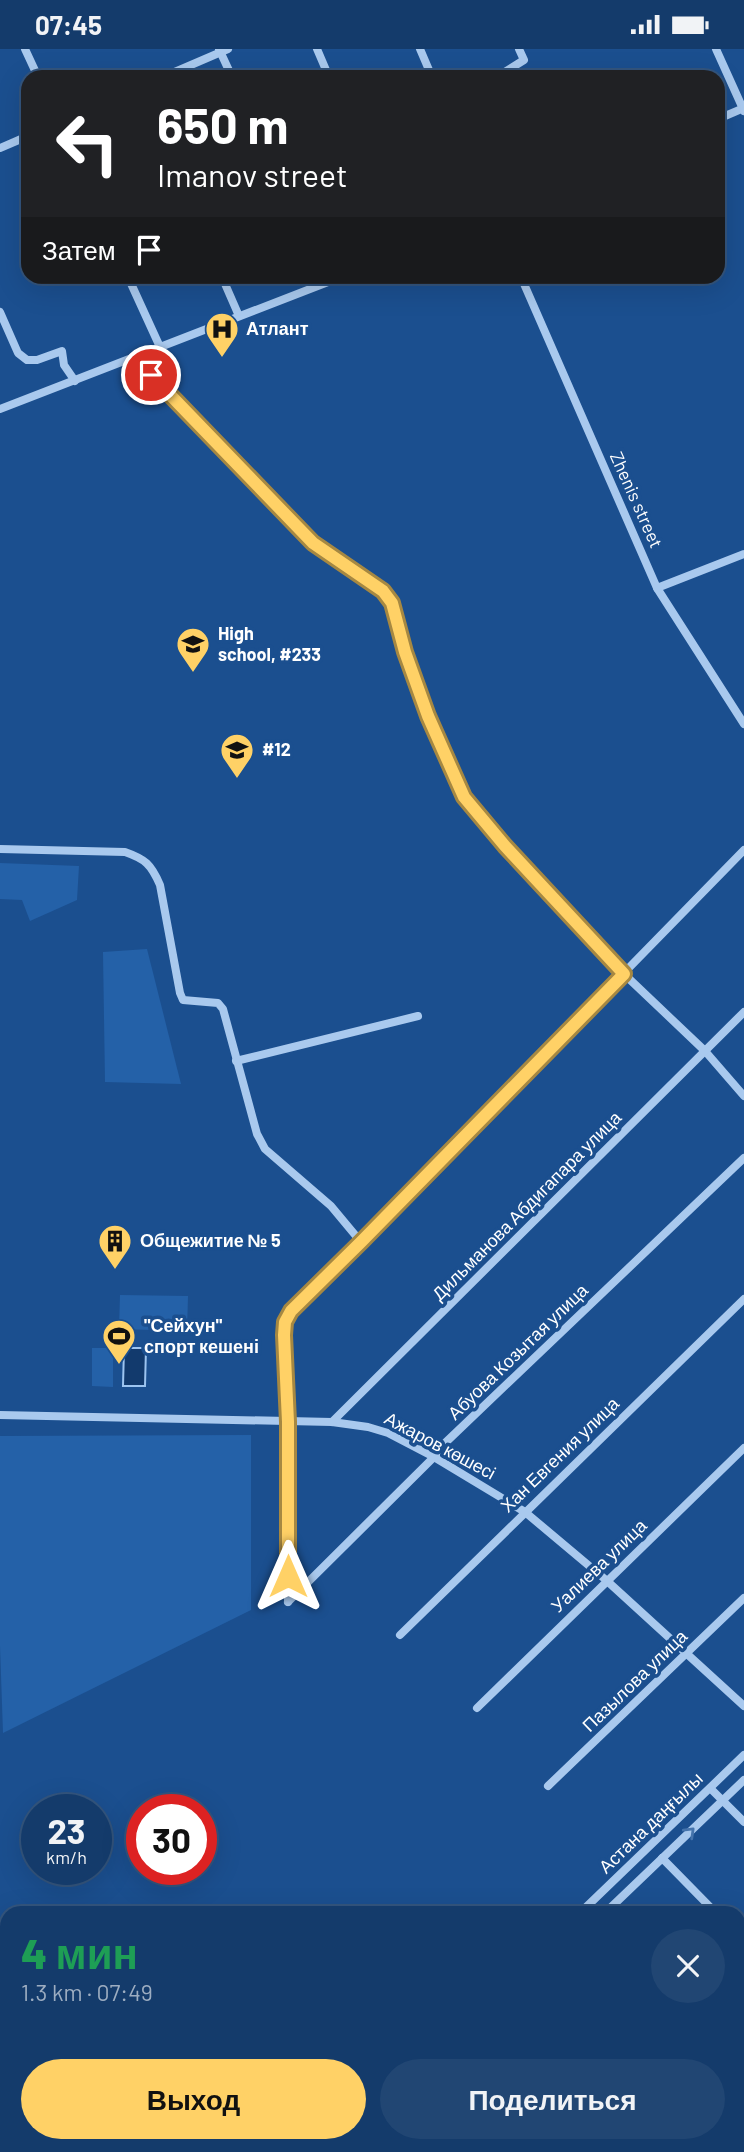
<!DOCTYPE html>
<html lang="ru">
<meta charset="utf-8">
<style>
:root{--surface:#143b6b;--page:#214673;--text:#f1f3f6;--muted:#9dadc1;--line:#33557e;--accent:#ffd166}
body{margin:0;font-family:Barlow,sans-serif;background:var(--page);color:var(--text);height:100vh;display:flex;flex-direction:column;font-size:26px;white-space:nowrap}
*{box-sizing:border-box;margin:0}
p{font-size:23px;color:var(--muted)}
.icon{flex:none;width:38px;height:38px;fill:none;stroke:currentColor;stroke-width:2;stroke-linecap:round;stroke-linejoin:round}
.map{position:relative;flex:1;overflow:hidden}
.sheet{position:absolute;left:0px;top:1857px;width:746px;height:247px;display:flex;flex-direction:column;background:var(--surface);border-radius:21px 21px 0 0;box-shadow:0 7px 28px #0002,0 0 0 2px var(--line)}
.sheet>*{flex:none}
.top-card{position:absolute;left:21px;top:21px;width:704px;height:214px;border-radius:21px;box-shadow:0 7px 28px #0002,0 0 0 2px var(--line);background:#202124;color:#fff;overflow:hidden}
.speed{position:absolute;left:21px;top:1745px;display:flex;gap:14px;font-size:35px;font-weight:700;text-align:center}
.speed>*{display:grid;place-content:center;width:91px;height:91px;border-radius:50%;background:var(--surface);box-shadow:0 7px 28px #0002,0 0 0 2px var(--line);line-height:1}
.speed small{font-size:18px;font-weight:400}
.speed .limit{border:10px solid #d22;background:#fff;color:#111}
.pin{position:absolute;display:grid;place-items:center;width:60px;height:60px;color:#fff;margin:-30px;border:4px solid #fff;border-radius:50%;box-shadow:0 2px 7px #0007}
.me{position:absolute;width:77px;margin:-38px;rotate:0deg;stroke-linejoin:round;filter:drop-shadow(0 0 5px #0008)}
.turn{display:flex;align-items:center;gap:24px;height:147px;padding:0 21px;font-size:32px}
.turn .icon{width:91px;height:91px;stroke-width:2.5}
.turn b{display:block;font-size:49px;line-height:60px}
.then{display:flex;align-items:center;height:66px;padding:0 21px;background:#0003;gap:14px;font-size:26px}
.round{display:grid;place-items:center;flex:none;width:74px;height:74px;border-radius:37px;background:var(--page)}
.overview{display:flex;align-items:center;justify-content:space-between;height:119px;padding:0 21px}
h1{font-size:42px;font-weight:800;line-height:52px;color:#1e9e55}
.button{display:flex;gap:14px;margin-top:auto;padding:14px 21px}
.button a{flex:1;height:80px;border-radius:42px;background:var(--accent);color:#111;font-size:28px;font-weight:800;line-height:80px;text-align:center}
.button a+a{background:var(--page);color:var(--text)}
.status{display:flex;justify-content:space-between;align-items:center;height:49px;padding:0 35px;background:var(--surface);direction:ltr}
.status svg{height:19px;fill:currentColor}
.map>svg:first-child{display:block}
.green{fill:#2461a8}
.water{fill:#123a6d;stroke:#9cc4f0;stroke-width:2}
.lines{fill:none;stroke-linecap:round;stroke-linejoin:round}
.minor{stroke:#a9c9ee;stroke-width:8}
.oneway{stroke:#4674ac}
.route-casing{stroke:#a68842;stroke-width:18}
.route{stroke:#ffd166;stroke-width:12}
.labels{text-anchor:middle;stroke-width:7;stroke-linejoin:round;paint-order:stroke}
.poi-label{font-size:18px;font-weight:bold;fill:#fff;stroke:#1b4f8f;text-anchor:start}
.street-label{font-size:18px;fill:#fff;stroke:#1b4f8f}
</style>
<div class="status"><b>07:45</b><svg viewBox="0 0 49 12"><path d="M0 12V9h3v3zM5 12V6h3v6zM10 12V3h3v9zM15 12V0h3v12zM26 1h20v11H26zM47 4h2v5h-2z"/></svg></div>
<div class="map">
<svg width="744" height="2103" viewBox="0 0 744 2103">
<rect width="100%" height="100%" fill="#1b4f8f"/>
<!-- green -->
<g class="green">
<path d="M 0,814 L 79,817 L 77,851 L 30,872 L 22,851 L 0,850 Z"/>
<path d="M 147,900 L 181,1035 L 105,1033 L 103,903 Z"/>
<path d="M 120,1246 L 188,1247 L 187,1282 L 119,1280 Z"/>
<path d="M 92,1299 L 113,1299 L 113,1338 L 92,1337 Z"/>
<path d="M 251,1386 L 251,1561 L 3,1684 L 0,1597 L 0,1387 Z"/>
</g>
<!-- water -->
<path class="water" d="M 124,1299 L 146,1299 L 145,1337 L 123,1337 Z"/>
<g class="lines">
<!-- minor -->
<g class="minor">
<path d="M 25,0 L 38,28"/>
<path d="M 219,0 L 232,28"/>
<path d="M 317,0 L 329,28"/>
<path d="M 420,0 L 432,28"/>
<path d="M 716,0 L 744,62"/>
<path d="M 163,28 L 228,0"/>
<path d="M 497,28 L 524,11 L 519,0"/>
<path d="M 718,70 L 744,59"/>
<path d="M 0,99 L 28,87"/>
<path d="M 128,228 L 160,298"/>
<path d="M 222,228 L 239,267"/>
<path d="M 521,228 L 657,539 L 744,675"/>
<path d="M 0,263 L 18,304 L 27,311 L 37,311 L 62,302 L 64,316 L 75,332"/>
<path d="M 134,308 L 313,494 L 383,542 L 392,554 L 405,603 L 428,668 L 464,748 L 505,797 L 624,925 L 705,1002 L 744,1047"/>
<path d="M 0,360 L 341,228"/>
<path d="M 657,539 L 744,505"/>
<path d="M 0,800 L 125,803 C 145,810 151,815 160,836 L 180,944 L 183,951 L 218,954 L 223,960 L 257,1085 L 265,1100 L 331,1157 L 361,1193"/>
<path d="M 236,1012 L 418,967"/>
<path d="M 0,1366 L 332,1373 L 368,1378 L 388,1384 L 434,1408 L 525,1463 L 606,1531 L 744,1657"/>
<path d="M 332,1373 L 744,963"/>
<path d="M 288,1553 L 288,1373 L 284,1286 L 285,1273 L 291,1262 L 361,1193 L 744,801"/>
<path d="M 288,1553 L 434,1408 L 444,1395 L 744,1109"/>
<path d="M 400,1586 L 744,1250"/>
<path d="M 477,1659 L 744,1399"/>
<path d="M 548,1737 L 744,1549"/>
<path d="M 711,1740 L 744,1773"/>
<path d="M 662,1809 L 716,1864"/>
<path d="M 580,1864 L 744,1706"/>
<path d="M 605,1864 L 744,1731"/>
<path d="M 738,1887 L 744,1893"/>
<path d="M 738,2035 L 744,2041"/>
<path d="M 326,2096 L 328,2103"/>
<path d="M 451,2096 L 453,2103"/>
<path d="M 548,2096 L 555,2103"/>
<path d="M 668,2096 L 674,2103"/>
<path d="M 242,2103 L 255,2096"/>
<path d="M 281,2103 L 294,2096"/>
</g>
</g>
<!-- one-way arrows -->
<defs><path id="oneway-chevron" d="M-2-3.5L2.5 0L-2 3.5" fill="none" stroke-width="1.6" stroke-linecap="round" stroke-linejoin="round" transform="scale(1.75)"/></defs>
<use class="oneway" href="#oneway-chevron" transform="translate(690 1783) rotate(-44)"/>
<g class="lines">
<defs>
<path id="route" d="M 151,326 L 313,494 L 383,542 L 392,554 L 405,603 L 428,667 L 464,748 L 505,797 L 624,925 L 361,1193 L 291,1262 L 285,1273 L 284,1286 L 288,1373 L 288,1527"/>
</defs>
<!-- route casing -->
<use href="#route" class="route-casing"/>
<!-- route -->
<use href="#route" class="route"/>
</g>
<!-- icons -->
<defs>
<symbol id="hospital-pin" viewBox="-11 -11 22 30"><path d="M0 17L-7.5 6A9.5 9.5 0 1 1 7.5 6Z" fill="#ffd166" stroke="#1b4f8f"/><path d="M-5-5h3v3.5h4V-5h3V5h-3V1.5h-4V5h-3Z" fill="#111"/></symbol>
<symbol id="school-pin" viewBox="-11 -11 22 30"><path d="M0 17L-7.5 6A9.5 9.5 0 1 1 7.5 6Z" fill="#ffd166" stroke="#1b4f8f"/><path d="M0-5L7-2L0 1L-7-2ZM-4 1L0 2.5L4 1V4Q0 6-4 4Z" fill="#111"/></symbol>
<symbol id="building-pin" viewBox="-11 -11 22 30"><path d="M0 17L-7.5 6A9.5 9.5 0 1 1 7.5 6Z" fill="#ffd166" stroke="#1b4f8f"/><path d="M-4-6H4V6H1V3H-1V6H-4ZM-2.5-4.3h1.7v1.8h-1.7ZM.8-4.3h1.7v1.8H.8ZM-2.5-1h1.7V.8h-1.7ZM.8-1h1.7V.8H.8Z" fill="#111"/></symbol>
<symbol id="stadium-pin" viewBox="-11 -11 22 30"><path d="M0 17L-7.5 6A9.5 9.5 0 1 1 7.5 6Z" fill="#ffd166" stroke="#1b4f8f"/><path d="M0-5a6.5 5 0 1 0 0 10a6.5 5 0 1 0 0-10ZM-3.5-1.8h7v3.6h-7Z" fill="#111"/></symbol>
</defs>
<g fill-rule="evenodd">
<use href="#hospital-pin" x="203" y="261" width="38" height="52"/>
<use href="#school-pin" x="174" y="576" width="38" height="52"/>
<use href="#school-pin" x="218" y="682" width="38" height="52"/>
<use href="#building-pin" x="96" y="1173" width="38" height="52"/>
<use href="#stadium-pin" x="100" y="1268" width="38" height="52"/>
</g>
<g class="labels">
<!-- poi labels -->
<g class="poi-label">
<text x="246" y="286">Атлант</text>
<text x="218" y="591">High<tspan x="218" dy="21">school, #233</tspan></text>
<text x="262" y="707">#12</text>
<text x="140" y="1198">Общежитие № 5</text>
<text x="144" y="1283">"Сейхун"<tspan x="144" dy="21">спорт кешені</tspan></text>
</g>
<!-- street labels -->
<g class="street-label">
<text transform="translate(636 451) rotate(66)" y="6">Zhenis street</text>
<text transform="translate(527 1157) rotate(-45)" y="6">Дильманова Абдигапара улица</text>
<text transform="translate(518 1303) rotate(-44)" y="6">Абуова Козытая улица</text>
<text transform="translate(440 1397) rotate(28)" y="6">Ажаров көшесі</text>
<text transform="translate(560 1406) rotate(-44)" y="6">Хан Евгения улица</text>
<text transform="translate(599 1517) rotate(-44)" y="6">Уалиева улица</text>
<text transform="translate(635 1632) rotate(-44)" y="6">Пазылова улица</text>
<text transform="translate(651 1774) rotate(-44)" y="6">Астана даңғылы</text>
</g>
</g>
</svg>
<div class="speed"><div>23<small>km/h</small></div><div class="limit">30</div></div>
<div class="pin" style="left:151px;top:326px;background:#d93025"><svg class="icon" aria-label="arrive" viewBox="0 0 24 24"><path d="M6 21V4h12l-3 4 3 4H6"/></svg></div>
<svg class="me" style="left:288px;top:1527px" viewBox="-20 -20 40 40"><path d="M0-17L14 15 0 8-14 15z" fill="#ffd166" stroke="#fff" stroke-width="4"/></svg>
<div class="top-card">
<div class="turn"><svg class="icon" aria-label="left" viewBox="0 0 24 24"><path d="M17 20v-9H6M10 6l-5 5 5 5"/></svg><div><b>650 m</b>Imanov street</div></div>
<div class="then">Затем<svg class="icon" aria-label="arrive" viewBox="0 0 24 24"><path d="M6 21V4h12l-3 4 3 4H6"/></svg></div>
</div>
<section class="sheet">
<div class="overview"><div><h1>4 мин</h1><p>1.3 km · 07:49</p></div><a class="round"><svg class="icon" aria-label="close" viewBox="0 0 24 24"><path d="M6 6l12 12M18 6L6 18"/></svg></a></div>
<div class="button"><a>Выход</a><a>Поделиться</a></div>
</section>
</div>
